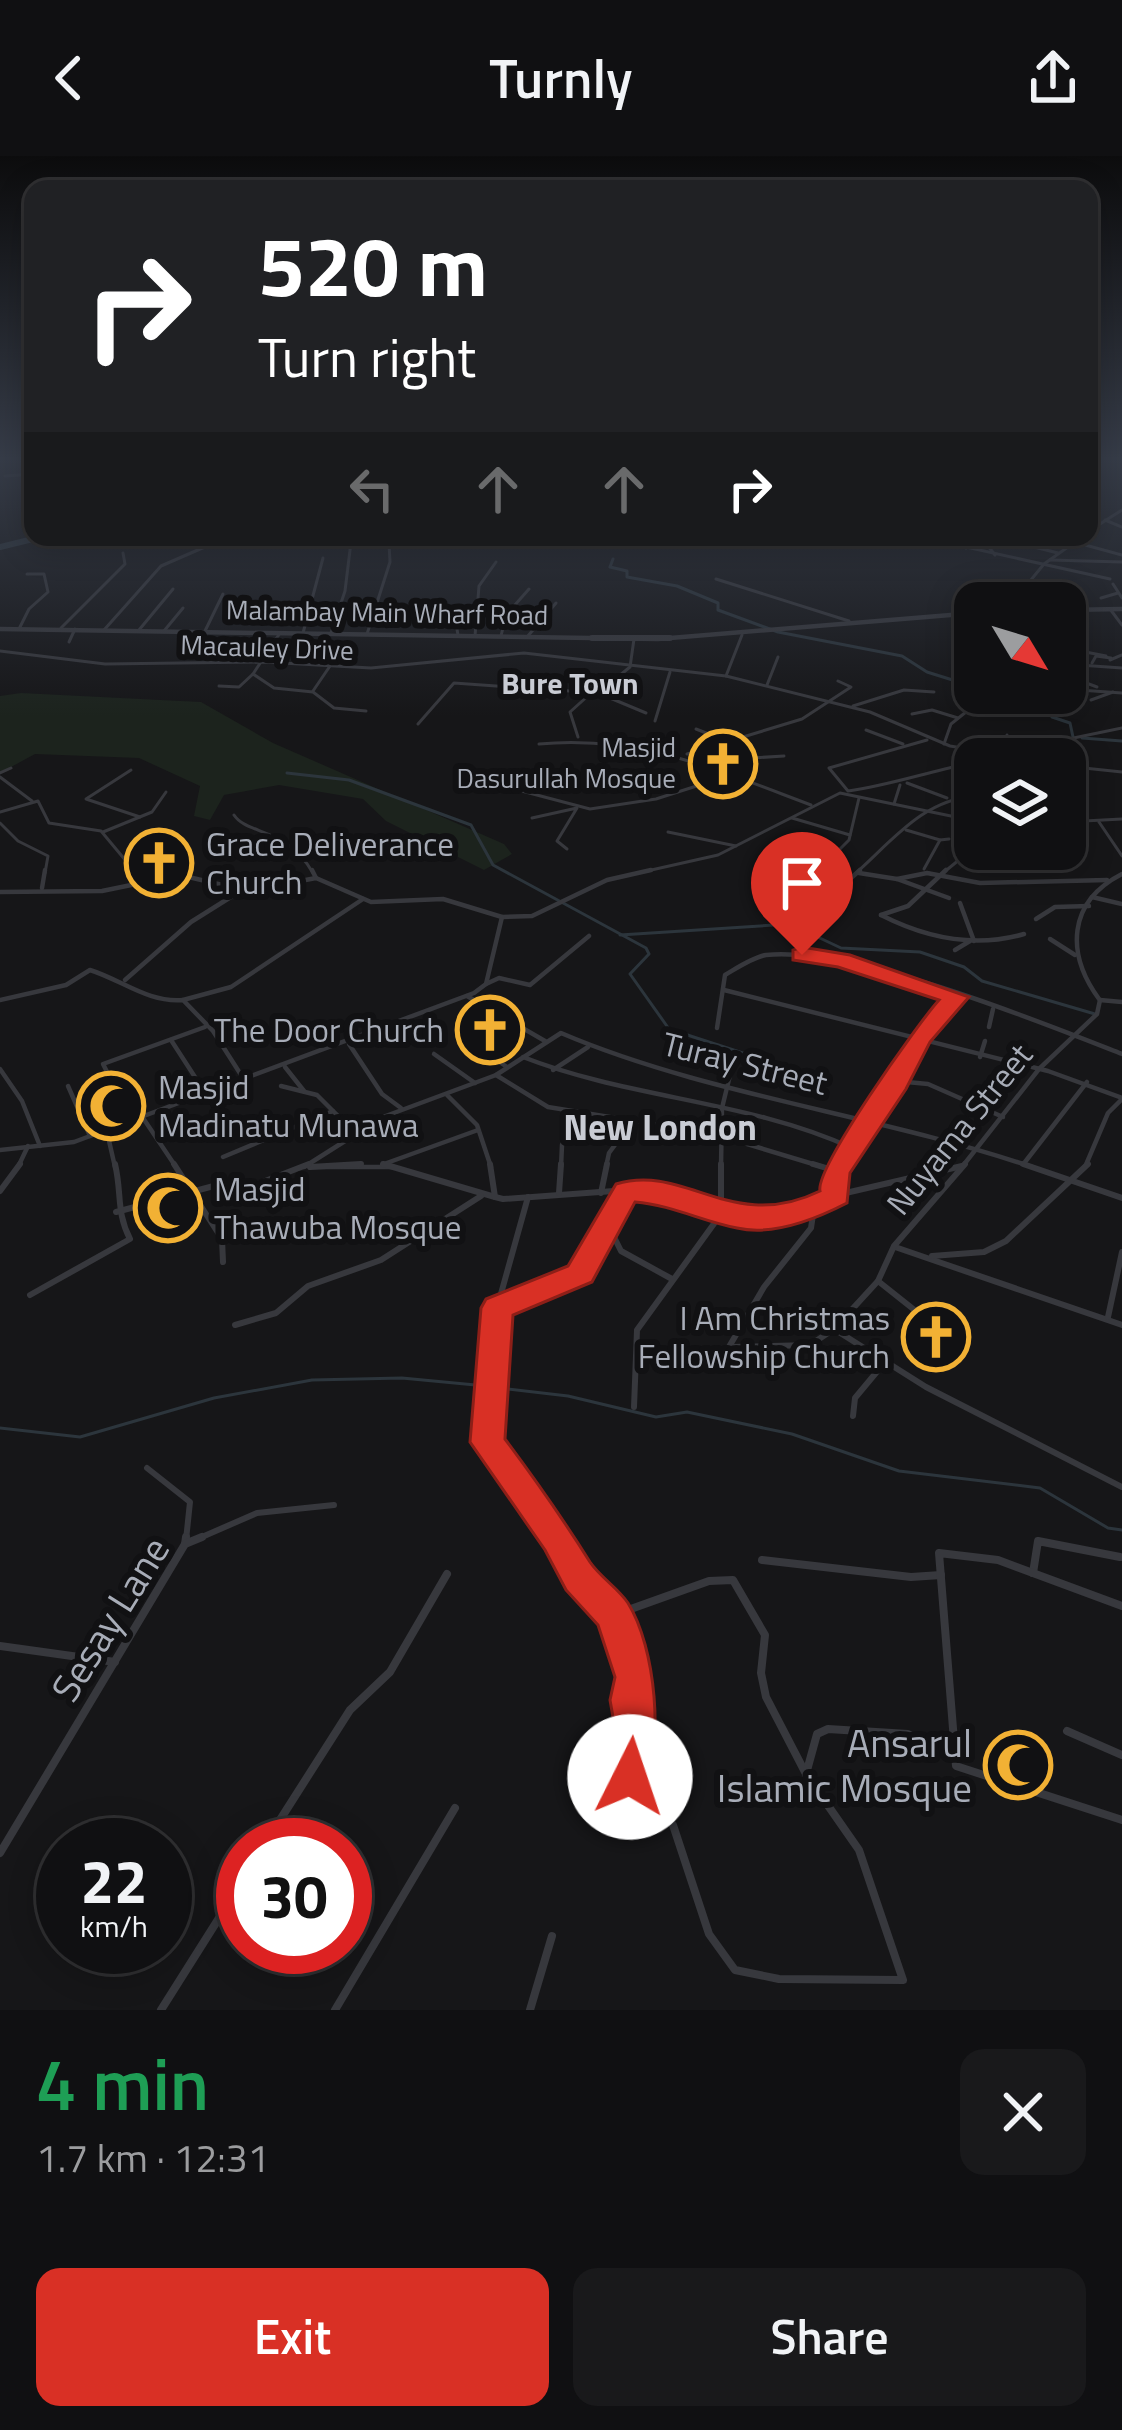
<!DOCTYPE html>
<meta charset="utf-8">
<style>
:root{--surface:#101012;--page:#19191b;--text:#f1f3f6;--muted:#9c9d9f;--line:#303032;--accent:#d93025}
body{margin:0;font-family:"Titillium Web",sans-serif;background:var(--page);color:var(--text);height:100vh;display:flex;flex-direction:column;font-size:45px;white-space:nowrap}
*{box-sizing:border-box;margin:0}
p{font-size:39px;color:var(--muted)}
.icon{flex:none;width:66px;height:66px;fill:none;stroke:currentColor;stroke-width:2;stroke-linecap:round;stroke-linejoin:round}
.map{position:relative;height:1854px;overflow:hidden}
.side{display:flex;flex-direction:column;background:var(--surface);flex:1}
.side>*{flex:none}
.guide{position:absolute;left:24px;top:24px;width:1074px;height:366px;border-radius:24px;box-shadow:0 6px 30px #0003,0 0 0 3px var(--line);background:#202124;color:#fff;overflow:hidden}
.needle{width:78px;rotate:128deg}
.fabs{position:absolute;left:954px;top:426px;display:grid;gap:24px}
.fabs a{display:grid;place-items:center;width:132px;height:132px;border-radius:24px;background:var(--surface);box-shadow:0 6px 30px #0003,0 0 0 3px var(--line);font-size:60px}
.speed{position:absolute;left:36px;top:1662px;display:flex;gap:24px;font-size:60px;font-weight:700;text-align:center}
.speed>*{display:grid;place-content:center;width:156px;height:156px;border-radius:50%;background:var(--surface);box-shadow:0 6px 30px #0003,0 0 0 3px var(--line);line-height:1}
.speed small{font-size:30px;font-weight:400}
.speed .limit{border:18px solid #d22;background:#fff;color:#111}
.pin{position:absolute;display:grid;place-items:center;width:102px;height:102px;color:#fff;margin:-123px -51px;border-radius:50% 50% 50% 0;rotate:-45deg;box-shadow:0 0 12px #0007}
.pin .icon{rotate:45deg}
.me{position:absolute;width:132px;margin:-66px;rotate:4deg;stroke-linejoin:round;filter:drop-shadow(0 0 9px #0008)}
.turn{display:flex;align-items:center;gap:42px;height:252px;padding:0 36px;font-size:54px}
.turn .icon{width:156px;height:156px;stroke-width:2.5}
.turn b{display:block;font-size:84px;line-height:102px}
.lanes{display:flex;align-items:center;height:114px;padding:0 36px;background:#0003;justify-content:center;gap:60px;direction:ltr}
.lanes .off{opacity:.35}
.round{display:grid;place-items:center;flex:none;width:126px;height:126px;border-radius:24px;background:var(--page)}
.headline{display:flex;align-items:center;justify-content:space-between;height:204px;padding:0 36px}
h1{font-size:72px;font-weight:600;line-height:90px;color:#1e9e55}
.cta{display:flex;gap:24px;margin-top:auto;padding:24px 36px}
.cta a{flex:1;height:138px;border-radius:24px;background:var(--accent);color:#fff;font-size:48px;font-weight:600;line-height:138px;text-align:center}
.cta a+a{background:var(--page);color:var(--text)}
header{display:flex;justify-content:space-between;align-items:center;height:156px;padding:0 36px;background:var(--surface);font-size:54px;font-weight:600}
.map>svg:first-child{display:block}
.green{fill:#1c231d}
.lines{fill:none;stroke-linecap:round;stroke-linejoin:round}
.stream{stroke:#2c353c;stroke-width:3}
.river{stroke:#2c353c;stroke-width:6}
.minor-far3{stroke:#37383d;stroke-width:3}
.minor-far2{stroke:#37383d;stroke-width:4.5}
.minor-far1{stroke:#37383d;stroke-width:6}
.minor{stroke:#37383d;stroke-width:8}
.tertiary-far1{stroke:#37383d;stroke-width:4.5}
.tertiary{stroke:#37383d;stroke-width:6}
.route{fill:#d93025;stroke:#8d1f18;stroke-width:3}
.labels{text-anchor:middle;stroke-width:12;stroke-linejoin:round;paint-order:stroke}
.far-street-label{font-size:27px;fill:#a8adb8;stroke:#111113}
.far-poi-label{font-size:27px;fill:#a8adb8;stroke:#111113;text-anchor:end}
.far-neighbourhood-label{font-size:30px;font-weight:bold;fill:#c9ccd4;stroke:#111113}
.poi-label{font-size:33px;fill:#a8adb8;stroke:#111113;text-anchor:start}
.street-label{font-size:33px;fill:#a8adb8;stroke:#111113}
.neighbourhood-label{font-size:36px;font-weight:bold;fill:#c9ccd4;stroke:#111113}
.near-street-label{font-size:39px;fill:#a8adb8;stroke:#111113}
.near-poi-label{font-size:39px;fill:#a8adb8;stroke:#111113;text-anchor:end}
</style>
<header><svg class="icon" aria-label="back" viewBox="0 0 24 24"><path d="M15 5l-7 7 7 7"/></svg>Turnly<svg class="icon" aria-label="share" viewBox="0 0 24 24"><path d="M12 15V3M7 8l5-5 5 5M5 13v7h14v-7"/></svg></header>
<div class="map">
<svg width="1122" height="1854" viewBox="0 0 1122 1854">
<rect width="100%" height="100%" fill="#161618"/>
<!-- green -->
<path class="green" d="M 21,537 L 201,546 L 273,587 L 504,688 L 512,698 L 484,714 L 386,665 L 363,643 L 279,629 L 224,639 L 210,664 L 194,660 L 200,630 L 139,602 L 35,598 L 0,617 L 0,540 Z"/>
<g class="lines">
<!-- stream -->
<g class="stream">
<path d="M 613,403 L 610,411 L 627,415 L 627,421 L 677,430 L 718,447 L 718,454 L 778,476 L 902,500 L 927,516 L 975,531"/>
<path d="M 991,537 L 1047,552 L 1052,561 L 1070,567 L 1073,581"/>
<path d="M 1082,582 L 1122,585"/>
<path d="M 287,617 L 349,624 L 471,669 L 493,709 L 646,792 L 649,798 L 630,818 L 669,873 L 755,901"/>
<path d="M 620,779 L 790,768 L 841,792 L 920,796 L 964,811 L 982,825 L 1095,858"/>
<path d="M 492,1231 L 568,1240 L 656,1261 L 687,1256 L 792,1278 L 899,1315 L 1040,1332 L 1108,1372 L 1122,1374"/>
<path d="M 0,1272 L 80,1281 L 214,1242 L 312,1224 L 402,1222 L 486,1230"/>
</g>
<!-- river -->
<path class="river" d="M 0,391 L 41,381"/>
<!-- minor-far3 -->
<g class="minor-far3">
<path d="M 5,320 L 33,318"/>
<path d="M 1105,364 L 1122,371"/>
<path d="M 1089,375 L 1122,354"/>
<path d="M 921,381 L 1110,423"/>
<path d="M 953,381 L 966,392"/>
<path d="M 981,381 L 995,399"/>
<path d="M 995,381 L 1058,397"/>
<path d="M 1056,381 L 1122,399"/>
<path d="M 135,389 L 189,391"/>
<path d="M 1050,404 L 1122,406"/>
<path d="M 716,423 L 849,465"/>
<path d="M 1113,428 L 1122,442"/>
<path d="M 1101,442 L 1118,437"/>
<path d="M 1012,447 L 1044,408 L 1082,381"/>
<path d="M 1110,453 L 1122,469"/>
<path d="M 454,456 L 458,479"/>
<path d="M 61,472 L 125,408 L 123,397"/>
<path d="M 19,473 L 29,453 L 48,436 L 44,418 L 27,418"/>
<path d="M 104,474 L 161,410 L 207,390"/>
<path d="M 139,474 L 173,433"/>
<path d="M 164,475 L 183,452"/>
<path d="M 205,475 L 223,438"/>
<path d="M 280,477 L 253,518 L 274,532 L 313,536 L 334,552 L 366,555"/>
<path d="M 303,477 L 323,402"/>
<path d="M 331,477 L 345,435 L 351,386"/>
<path d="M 367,478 L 390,406 L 389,387"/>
<path d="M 475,480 L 479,430 L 496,406"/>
<path d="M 501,480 L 506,459 L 529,433"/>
<path d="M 527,481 L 556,447"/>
<path d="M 69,486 L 75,473"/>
<path d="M 1065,492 L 1106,500"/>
<path d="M 0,495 L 105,508 L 264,506 L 371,512 L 524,497 L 726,520 L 870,556 L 950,590 L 1023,602"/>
<path d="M 1110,504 L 1122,499"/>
<path d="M 1092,507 L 1096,500 L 1111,502"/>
<path d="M 1065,508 L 1122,512"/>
<path d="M 1065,519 L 1097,531"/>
<path d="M 726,520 L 742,479"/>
<path d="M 767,529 L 778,501"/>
<path d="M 219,530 L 239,531 L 253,518"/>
<path d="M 1065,533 L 1122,537"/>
<path d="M 313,535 L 330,510"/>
<path d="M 598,537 L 646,557"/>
<path d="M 1091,544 L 1113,536"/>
<path d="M 853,550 L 904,534 L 934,536"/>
<path d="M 912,558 L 932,554 L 958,562"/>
<path d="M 655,565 L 670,516"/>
<path d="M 418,568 L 454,527 L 598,537 L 630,511 L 634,483"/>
<path d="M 696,573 L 724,584"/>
<path d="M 866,574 L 903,588"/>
<path d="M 578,581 L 570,556 L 590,538"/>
<path d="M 729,584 L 746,586 L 752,602 L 784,600"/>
<path d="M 927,584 L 829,612 L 848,635 C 904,627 953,606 1009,602"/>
<path d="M 539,588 C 638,578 720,615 811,649"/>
<path d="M 944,588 L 951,568 L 981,544"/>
<path d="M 1001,597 L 1007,579"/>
<path d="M 687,598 L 802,563 L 851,531 L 838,525"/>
<path d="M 1029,603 L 1059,585 L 1122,572"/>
<path d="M 1065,610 L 1122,616"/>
<path d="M 131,614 L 86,643 L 140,661"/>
<path d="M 0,617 L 11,612"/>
<path d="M 0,621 L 32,645"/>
<path d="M 907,627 L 947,642"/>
<path d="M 514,633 L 590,653 L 656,643 L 734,618"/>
<path d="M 954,640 L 975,620"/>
<path d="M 894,648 L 900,629"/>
<path d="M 0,656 L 38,645 L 49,667 L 101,675 L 136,717"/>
<path d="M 234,659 C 247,679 287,671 313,717"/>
<path d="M 532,662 L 577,652 L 557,685 L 567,693"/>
<path d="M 792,662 L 850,679"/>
<path d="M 1080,665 L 1085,643"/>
<path d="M 1065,666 L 1122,663"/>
<path d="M 1099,666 L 1122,700"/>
<path d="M 0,667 L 18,685 L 48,700 L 45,717"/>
<path d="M 906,674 L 940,684"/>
<path d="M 103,676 L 152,656 L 166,636"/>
<path d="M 668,676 L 736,690"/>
<path d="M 838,695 L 849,684 L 859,642"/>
<path d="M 1039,709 L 1034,702 L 1042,693"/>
<path d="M 924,713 L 940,684 L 949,683"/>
<path d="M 638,717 L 718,699 L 840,637 L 975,665"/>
<path d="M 856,717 C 893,684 923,644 975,640"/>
<path d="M 943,717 L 965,699"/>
</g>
<!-- minor-far2 -->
<g class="minor-far2">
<path d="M 134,714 L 143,725"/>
<path d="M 312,714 L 316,722"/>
<path d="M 859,717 L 897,723 L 949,742"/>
<path d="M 897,723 L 927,717 L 980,727 L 1107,724"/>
<path d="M 42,732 L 45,714"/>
<path d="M 0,736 L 102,735 L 180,719 L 248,735 L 316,722 L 371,746 L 443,743 L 502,761 L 532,760 L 607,724 L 651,714"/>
<path d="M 830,741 L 860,714"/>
<path d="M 1092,741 L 1122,748"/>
<path d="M 960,747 L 974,785"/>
<path d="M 881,759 C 926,782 975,792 1024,778"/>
<path d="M 881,759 L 908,750 L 946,714"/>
<path d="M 1036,763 L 1055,751 L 1089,750"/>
<path d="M 1050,783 L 1075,799"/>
<path d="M 955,794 L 970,785"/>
<path d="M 125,824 L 191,766 L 242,734"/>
<path d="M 486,828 L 499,822 L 530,829 L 589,780"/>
<path d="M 724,834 L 1048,915 L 1122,942"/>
<path d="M 467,840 L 545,885"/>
<path d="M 1099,843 C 1066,798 1067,746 1122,718"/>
<path d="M 0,844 L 66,829 L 90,814 C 122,824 148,847 183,844 L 213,875 L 243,922"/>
<path d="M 183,844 L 231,831 L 363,743"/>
<path d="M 1100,844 L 1122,846"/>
<path d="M 989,871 L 993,853"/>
<path d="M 717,872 L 725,819 C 737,812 753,801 766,799 C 853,790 1038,865 1122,898"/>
<path d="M 461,880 L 507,911"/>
<path d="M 171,884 L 204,935"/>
<path d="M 349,888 L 382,938 L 401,952"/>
<path d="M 434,898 L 475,927"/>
<path d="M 523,901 C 630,943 747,944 852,992"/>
<path d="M 980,901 L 985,885"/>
<path d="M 285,911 L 304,935"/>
<path d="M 0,913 L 22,945 L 40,990"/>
<path d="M 553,914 L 588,891"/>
<path d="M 496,919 L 548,951 L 714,978 L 823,1011"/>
<path d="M 896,925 L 928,928 L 1003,961"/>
<path d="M 68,930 L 90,980"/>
<path d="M 281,930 L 317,939 L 333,955"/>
<path d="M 447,939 L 477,969 L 491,1011"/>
<path d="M 141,959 L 176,1011"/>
<path d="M 131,963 L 103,908 L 205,871"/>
<path d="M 107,976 L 115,1011"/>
<path d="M 0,994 L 74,986 L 474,837 L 486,828 L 502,761"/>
<path d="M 223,1001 L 333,955 L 358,979"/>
<path d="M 1025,1006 L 1087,926"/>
<path d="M 384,1008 L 478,974"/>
<path d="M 18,1011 L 28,990"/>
<path d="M 304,1011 L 383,961 L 496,919 L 561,877 C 706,939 879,959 1032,1011"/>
<path d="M 310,1011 L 393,1011"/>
<path d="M 561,1011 L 562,989 L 578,957"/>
<path d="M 606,1011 L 609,997 L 634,963"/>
<path d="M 721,1011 L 722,952 L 733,907"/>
<path d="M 839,1011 C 878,954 909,892 956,841"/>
<path d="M 957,1011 L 962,1010"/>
<path d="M 962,1011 L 1039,913 L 1097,858 L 1100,844"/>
<path d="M 1085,1011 L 1108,957 L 1122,943"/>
</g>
<!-- minor-far1 -->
<g class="minor-far1">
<path d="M 174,1008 L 222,1083 L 223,1106"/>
<path d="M 383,1008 L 495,1041"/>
<path d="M 490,1008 L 495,1041 L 503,1043 L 641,1033 L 727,1060 L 757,1062 L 805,1055 L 837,1039 L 962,1010"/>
<path d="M 813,1008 L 836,1015"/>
<path d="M 1023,1008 L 1122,1042"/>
<path d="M 310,1011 L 361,1008"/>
<path d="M 0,1035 L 20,1008"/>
<path d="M 559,1037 L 561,1008"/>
<path d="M 601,1037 L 607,1008"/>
<path d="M 837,1039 L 832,1029 L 841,1008"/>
<path d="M 528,1041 L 497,1152 L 487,1286 L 559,1384"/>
<path d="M 116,1056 L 225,1027 L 260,1027 L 309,1008"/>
<path d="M 612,1077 L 621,1095 L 672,1123"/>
<path d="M 895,1091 L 1122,1169"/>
<path d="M 932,1100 L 984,1096 L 1006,1085 L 1088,1008"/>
<path d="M 878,1125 L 956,1187"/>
<path d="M 30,1139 L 130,1083 C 116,1056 122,1037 115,1008"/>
<path d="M 497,1152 L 581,1118 L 593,1087 L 626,1035"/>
<path d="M 1108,1161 L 1122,1096"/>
<path d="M 235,1169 L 276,1157 L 308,1130 L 381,1104 L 481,1040"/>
<path d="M 834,1173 L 926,1231 L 1122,1331"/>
<path d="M 732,1191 L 810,1189 L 834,1173 L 878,1125 L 894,1090 L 965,1008"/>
<path d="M 716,1213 L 764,1131 L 811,1072 L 814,1052"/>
<path d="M 634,1251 L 637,1174 L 721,1058 L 721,1008"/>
<path d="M 853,1260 L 855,1242 L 885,1206"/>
<path d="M 147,1312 L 190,1346 L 186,1384"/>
<path d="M 195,1384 L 257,1357 L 334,1349"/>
</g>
<!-- minor -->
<g class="minor">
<path d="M 557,1381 L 579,1422 L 614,1459"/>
<path d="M 185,1388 L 186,1381"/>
<path d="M 762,1404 L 911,1421 L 941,1419"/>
<path d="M 1033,1417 L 1038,1385 L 1120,1401"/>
<path d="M 733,1424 L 765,1479 L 761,1517 L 766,1541 L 806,1618 L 859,1694 L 903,1824 L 779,1823 L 735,1814 L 709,1778 L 673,1669 L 630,1621 C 642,1565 632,1513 614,1459 L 709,1425 Z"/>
<path d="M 1122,1450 L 998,1404 L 939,1397 L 956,1610 L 1122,1664"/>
<path d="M 0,1490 L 115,1506"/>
<path d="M 1067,1575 L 1122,1599"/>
<path d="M 806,1618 L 817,1578 L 828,1573 L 908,1578 L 954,1601"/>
<path d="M 264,1689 L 350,1554 L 390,1516 L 447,1418"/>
<path d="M 0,1697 L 185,1388 L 202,1381"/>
<path d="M 161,1854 L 243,1724"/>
<path d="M 335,1854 L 455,1652"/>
<path d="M 530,1854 L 552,1780"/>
</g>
<!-- tertiary-far1 -->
<g class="tertiary-far1">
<path d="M 1065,454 L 1122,453"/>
<path d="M 0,473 L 658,483 L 975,457"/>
</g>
<!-- tertiary -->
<path class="tertiary" d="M 592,482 L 670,482"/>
</g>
<!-- sky -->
<linearGradient id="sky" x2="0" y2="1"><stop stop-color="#0c0c0d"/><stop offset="0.54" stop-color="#363c48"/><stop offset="1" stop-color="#363c48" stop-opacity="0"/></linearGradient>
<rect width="1122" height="560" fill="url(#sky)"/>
<!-- route -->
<path class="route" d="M 802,791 L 850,799 L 969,841 L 930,886 L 906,933 L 850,1017 L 847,1047 C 816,1063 772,1080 737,1072 C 701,1065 672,1049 635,1046 L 592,1126 L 513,1159 L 505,1283 C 535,1323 563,1363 590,1406 C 600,1421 618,1432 628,1447 C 656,1492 664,1588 644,1636 L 630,1642 L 615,1636 L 609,1621 L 617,1584 L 610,1544 L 615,1521 L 598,1469 L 566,1434 L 545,1394 L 470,1286 L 481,1152 L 486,1143 L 568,1110 L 616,1028 C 686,1007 732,1078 820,1035 C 815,1012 918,867 939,844 L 838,811 L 793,804 L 793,794 Z"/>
<!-- icons -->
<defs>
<symbol id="church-ring" viewBox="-11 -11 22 22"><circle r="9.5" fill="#111113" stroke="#f2b134" stroke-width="1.5"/><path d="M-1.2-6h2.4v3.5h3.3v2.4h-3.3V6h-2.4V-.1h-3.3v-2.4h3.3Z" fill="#f2b134"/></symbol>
<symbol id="mosque-ring" viewBox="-11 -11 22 22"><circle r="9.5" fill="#111113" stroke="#f2b134" stroke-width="1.5"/><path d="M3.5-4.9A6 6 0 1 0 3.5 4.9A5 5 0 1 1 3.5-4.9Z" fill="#f2b134"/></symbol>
</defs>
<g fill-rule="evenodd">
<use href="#church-ring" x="685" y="570" width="76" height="76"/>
<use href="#church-ring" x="121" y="669" width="76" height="76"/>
<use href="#church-ring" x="452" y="836" width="76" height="76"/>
<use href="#mosque-ring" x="73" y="912" width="76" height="76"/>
<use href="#mosque-ring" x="130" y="1014" width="76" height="76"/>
<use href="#church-ring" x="898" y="1143" width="76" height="76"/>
<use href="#mosque-ring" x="980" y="1571" width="76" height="76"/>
</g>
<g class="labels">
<!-- far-street labels -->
<g class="far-street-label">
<text transform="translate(387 457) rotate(1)" y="9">Malambay Main Wharf Road</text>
<text transform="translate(267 492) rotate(2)" y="9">Macauley Drive</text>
</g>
<!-- far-poi labels -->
<g class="far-poi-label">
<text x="676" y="601">Masjid<tspan x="676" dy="31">Dasurullah Mosque</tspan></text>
</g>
<!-- far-neighbourhood labels -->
<g class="far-neighbourhood-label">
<text x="570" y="538">Bure Town</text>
</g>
<!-- poi labels -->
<g class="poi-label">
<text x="206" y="700">Grace Deliverance<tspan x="206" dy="38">Church</tspan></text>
<text x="444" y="886" text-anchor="end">The Door Church</text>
<text x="158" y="943">Masjid<tspan x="158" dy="38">Madinatu Munawa</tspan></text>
<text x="214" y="1045">Masjid<tspan x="214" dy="38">Thawuba Mosque</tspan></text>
<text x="890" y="1174" text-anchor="end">I Am Christmas<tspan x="890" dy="38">Fellowship Church</tspan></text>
</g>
<!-- street labels -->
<g class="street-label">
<text transform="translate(745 907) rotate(14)" y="12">Turay Street</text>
<text transform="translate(959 973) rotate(-51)" y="12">Nuyama Street</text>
</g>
<!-- neighbourhood labels -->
<g class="neighbourhood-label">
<text x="660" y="984">New London</text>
</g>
<!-- near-street labels -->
<g class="near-street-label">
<text transform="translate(110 1463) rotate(-58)" y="14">Sesay Lane</text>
</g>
<!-- near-poi labels -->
<g class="near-poi-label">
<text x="972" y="1601">Ansarul<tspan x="972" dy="45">Islamic Mosque</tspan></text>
</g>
</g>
</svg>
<div class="fabs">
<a><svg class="needle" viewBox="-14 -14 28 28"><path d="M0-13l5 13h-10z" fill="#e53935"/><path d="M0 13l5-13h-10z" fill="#9c9d9f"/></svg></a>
<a><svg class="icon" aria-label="layers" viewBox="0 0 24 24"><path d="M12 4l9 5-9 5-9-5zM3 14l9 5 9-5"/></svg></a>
</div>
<div class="speed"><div>22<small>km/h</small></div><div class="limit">30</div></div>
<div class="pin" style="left:802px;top:799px;background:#d93025"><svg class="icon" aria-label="arrive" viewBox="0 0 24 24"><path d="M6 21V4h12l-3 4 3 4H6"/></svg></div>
<svg class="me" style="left:630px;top:1621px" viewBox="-20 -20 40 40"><circle r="19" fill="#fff"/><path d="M0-13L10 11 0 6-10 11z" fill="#d93025"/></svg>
<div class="guide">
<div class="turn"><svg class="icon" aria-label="right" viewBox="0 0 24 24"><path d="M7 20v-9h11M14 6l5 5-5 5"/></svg><div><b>520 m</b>Turn right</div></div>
<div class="lanes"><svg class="icon off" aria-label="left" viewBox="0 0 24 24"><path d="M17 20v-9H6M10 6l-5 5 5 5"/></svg><svg class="icon off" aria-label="ahead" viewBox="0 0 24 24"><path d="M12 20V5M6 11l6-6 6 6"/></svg><svg class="icon off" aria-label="ahead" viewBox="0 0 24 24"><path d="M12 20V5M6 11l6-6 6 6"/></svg><svg class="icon" aria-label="right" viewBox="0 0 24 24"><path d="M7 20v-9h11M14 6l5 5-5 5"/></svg></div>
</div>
</div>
<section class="side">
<div class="headline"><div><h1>4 min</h1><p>1.7 km · 12:31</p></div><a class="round"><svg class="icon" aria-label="close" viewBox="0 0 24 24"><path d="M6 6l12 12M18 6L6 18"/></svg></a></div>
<div class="cta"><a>Exit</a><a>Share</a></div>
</section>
